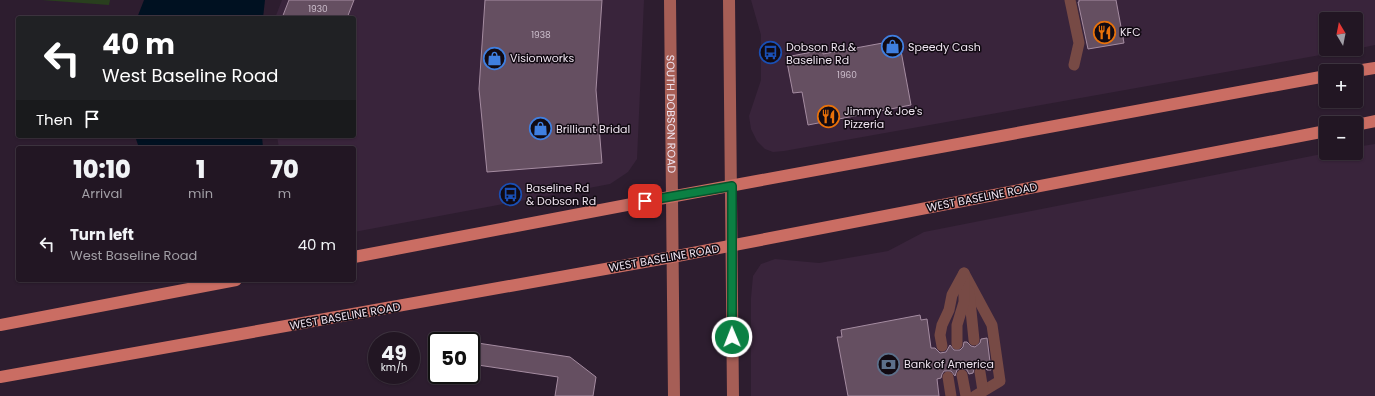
<!DOCTYPE html>
<meta charset="utf-8">
<style>
:root{--surface:#221623;--page:#2e2330;--text:#f1f3f6;--muted:#a29fa6;--line:#3f3541}
body{margin:0;font-family:Poppins,sans-serif;background:var(--page);color:var(--text);height:100vh;display:flex;flex-direction:column;font-size:15px;white-space:nowrap}
*{box-sizing:border-box;margin:0}
p{font-size:13px;color:var(--muted)}
.icon{flex:none;width:22px;height:22px;fill:none;stroke:currentColor;stroke-width:2;stroke-linecap:round;stroke-linejoin:round}
.map{position:relative;flex:1;overflow:hidden}
.side{position:absolute;left:16px;top:146px;width:340px;height:136px;display:flex;flex-direction:column;background:var(--surface);border-radius:4px;box-shadow:0 1px 3px #0004,0 0 0 1px var(--line)}
.side>*{flex:none}
.banner{position:absolute;left:16px;top:16px;width:340px;height:122px;border-radius:4px;box-shadow:0 1px 3px #0004,0 0 0 1px var(--line);background:#202124;color:#fff;overflow:hidden}
.needle{width:26px;rotate:350deg}
.controls{position:absolute;left:1319px;top:12px;display:grid;gap:8px}
.controls a{display:grid;place-items:center;width:44px;height:44px;border-radius:4px;background:var(--surface);box-shadow:0 1px 3px #0004,0 0 0 1px var(--line);font-size:20px}
.speed{position:absolute;left:368px;top:332px;display:flex;gap:8px;font-size:20px;font-weight:700;text-align:center}
.speed>*{display:grid;place-content:center;width:52px;height:52px;border-radius:50%;background:var(--surface);box-shadow:0 1px 3px #0004,0 0 0 1px var(--line);line-height:1}
.speed small{font-size:10px;font-weight:400}
.speed .limit{border:2px solid #111;border-radius:6px;background:#fff;color:#111}
.pin{position:absolute;display:grid;place-items:center;width:34px;height:34px;color:#fff;margin:-17px;border-radius:8px;box-shadow:0 2px 6px #0006}
.me{position:absolute;width:44px;margin:-22px;rotate:359deg;stroke-linejoin:round;filter:drop-shadow(0 0 3px #0008)}
.turn{display:flex;align-items:center;gap:14px;height:84px;padding:0 20px;font-size:18px}
.turn .icon{width:52px;height:52px;stroke-width:2.5}
.turn b{display:block;font-size:28px;line-height:34px}
.then{display:flex;align-items:center;height:38px;padding:0 20px;background:#0003;gap:8px;font-size:15px}
.eta{display:flex;justify-content:space-evenly;align-items:center;height:68px;text-align:center}
.eta b{font-size:24px;font-weight:800;line-height:28px}
ul{padding:0;list-style:none}
li{display:flex;align-items:center;gap:12px;height:60px;padding:0 20px}
li div{flex:1}
li b{display:block;font-size:15px}
li em{font-style:normal}
.map>svg:first-child{display:block}
.built{fill:#39243b}
.green{fill:#293f1e}
.water{fill:#001121}
.building{fill:#654f61;stroke:#a58ca1}
.lines{fill:none;stroke-linecap:round;stroke-linejoin:round}
.service{stroke:#774a45;stroke-width:11}
.secondary{stroke:#a65e56;stroke-width:12}
.primary{stroke:#ca6d63;stroke-width:12}
.route-casing{stroke:#07532c;stroke-width:10}
.route{stroke:#0b8043;stroke-width:7}
.labels{text-anchor:middle;stroke-width:3;stroke-linejoin:round;paint-order:stroke}
.number-label{font-size:9px;fill:#ccbecc}
.poi-label{font-size:11px;fill:#eee3ef;stroke:#110a12;text-anchor:start}
.street-label{font-size:11px;fill:#eee3ef;stroke:#110a12}
</style>
<div class="map">
<svg width="1375" height="396" viewBox="0 0 1375 396">
<rect width="100%" height="100%" fill="#2d1d2f"/>
<!-- built -->
<g class="built">
<path d="M 282,0 L 644,0 L 637,159 L 628,172 L 610,184 L 354,232 L 354,148 L 279,148 L 277,136 L 354,136 L 354,18 L 275,18 Z"/>
<path d="M 751,0 L 1375,0 L 1375,45 L 1356,49 L 1356,19 L 1326,19 L 1326,49 L 1354,49 L 784,151 L 773,152 L 765,149 L 757,141 L 751,129 L 749,116 L 761,80 L 761,35 Z"/>
<path d="M 1375,144 L 1375,396 L 751,396 L 751,298 L 753,276 L 761,264 L 775,259 L 819,263 L 888,251 L 924,232 L 1327,153 L 1356,153 L 1356,147 Z"/>
</g>
<!-- green -->
<path class="green" d="M 42,0 L 110,0 L 109,5 Z"/>
<!-- water -->
<g class="water">
<path d="M 144,0 L 265,0 L 263,18 L 137,18 Z"/>
<path d="M 135,136 L 262,136 L 263,148 L 139,148 Z"/>
</g>
<!-- building -->
<g class="building">
<path d="M 289,0 L 354,0 L 347,18 L 282,18 Z"/>
<path d="M 485,0 L 602,0 L 596,90 L 602,163 L 487,172 L 479,89 Z"/>
<path d="M 1079,0 L 1116,0 L 1124,43 L 1088,49 L 1078,2 L 1079,2 Z"/>
<path d="M 899,40 L 911,105 L 808,125 L 802,92 L 793,93 L 786,57 L 823,50 L 823,54 Z"/>
<path d="M 920,315 L 921,320 L 927,319 L 931,348 L 935,348 L 940,353 L 946,352 L 950,345 L 954,350 L 960,350 L 963,347 L 964,342 L 967,342 L 971,346 L 975,347 L 980,343 L 981,339 L 987,338 L 991,370 L 987,370 L 983,366 L 979,365 L 974,369 L 973,373 L 969,374 L 967,370 L 961,368 L 957,370 L 955,376 L 951,371 L 944,371 L 942,374 L 941,378 L 937,379 L 939,396 L 848,396 L 837,337 L 842,337 L 841,330 Z"/>
<path d="M 471,342 L 570,357 L 596,377 L 593,396 L 555,396 L 558,377 L 471,364 Z"/>
</g>
<g class="lines">
<!-- service -->
<g class="service">
<path d="M 1070,0 L 1079,43 L 1074,65"/>
<path d="M 964,273 L 992,325 L 1000,381 L 975,396"/>
<path d="M 969,291 L 974,340"/>
<path d="M 957,344 L 957,325 L 964,302 L 964,275"/>
<path d="M 942,346 L 940,335 L 942,325 L 949,310 L 952,295 L 964,273"/>
<path d="M 980,372 L 983,391"/>
<path d="M 962,375 L 966,396"/>
<path d="M 948,377 L 951,396"/>
</g>
<!-- secondary -->
<g class="secondary">
<path id="s1" d="M 670,0 L 674,396"/>
<path d="M 729,0 L 733,396"/>
</g>
<!-- primary -->
<g class="primary">
<path d="M 1356,71 L 1375,68"/>
<path d="M 1356,125 L 1375,121"/>
<path d="M 354,257 L 632,204 L 1326,76"/>
<path d="M 0,325 L 236,280"/>
<path d="M 0,377 L 672,257 L 1326,131"/>
</g>
</g>
<g class="lines">
<defs>
<path id="route" d="M 645,201 L 732,186 L 732,337"/>
</defs>
<!-- route casing -->
<use href="#route" class="route-casing"/>
<!-- route -->
<use href="#route" class="route"/>
</g>
<!-- icons -->
<defs>
<symbol id="restaurant-ring" viewBox="-11 -11 22 22"><circle r="9.5" fill="#110a12" stroke="#e8710a" stroke-width="1.5"/><path d="M-5-6h1v4h1v-4h1v4h1v-4h1v5L-1.5 .5V6h-2V.5L-5-1ZM5-6V6H3V1.5H1.5Q1.5-4 5-6Z" fill="#e8710a"/></symbol>
<symbol id="shop-ring" viewBox="-11 -11 22 22"><circle r="9.5" fill="#110a12" stroke="#3f7fe0" stroke-width="1.5"/><path d="M-5-2.5h2.3a2.7 3.5 0 0 1 5.4 0H5L5.5 6h-11ZM-1.5-2.5h3a1.5 2.3 0 0 0-3 0Z" fill="#3f7fe0"/></symbol>
<symbol id="bus-ring" viewBox="-11 -11 22 22"><circle r="9.5" fill="#110a12" stroke="#1a4fb4" stroke-width="1.5"/><path d="M-5-6H5V4H4V6H2V4H-2V6H-4V4H-5ZM-3.5-4V0h7V-4ZM-3.5 1.2v1.5H-2V1.2ZM2 1.2v1.5H3.5V1.2Z" fill="#1a4fb4"/></symbol>
<symbol id="bank-ring" viewBox="-11 -11 22 22"><circle r="9.5" fill="#110a12" stroke="#5c6f8a" stroke-width="1.5"/><path d="M-6-4H6V4H-6ZM0-2.3a2.3 2.3 0 1 0 0 4.6a2.3 2.3 0 1 0 0-4.6Z" fill="#5c6f8a"/></symbol>
</defs>
<g fill-rule="evenodd">
<use href="#restaurant-ring" x="1092" y="20" width="25" height="25"/>
<use href="#shop-ring" x="880" y="34" width="25" height="25"/>
<use href="#bus-ring" x="758" y="40" width="25" height="25"/>
<use href="#shop-ring" x="482" y="46" width="25" height="25"/>
<use href="#restaurant-ring" x="816" y="104" width="25" height="25"/>
<use href="#shop-ring" x="528" y="116" width="25" height="25"/>
<use href="#bus-ring" x="498" y="182" width="25" height="25"/>
<use href="#bank-ring" x="876" y="352" width="25" height="25"/>
</g>
<g class="labels">
<!-- number labels -->
<g class="number-label">
<text x="318" y="12">1930</text>
<text x="541" y="38">1938</text>
<text x="847" y="78">1960</text>
</g>
<!-- poi labels -->
<g class="poi-label">
<text x="1120" y="36">KFC</text>
<text x="786" y="51">Dobson Rd &amp;<tspan x="786" dy="13">Baseline Rd</tspan></text>
<text x="908" y="51">Speedy Cash</text>
<text x="510" y="62">Visionworks</text>
<text x="844" y="115">Jimmy &amp; Joe's<tspan x="844" dy="13">Pizzeria</tspan></text>
<text x="556" y="133">Brilliant Bridal</text>
<text x="526" y="192">Baseline Rd<tspan x="526" dy="13">&amp; Dobson Rd</tspan></text>
<text x="904" y="368">Bank of America</text>
</g>
<!-- street labels -->
<g class="street-label">
<text dy="4" stroke="none"><textPath href="#s1" startOffset="114">SOUTH DOBSON ROAD</textPath></text>
<text transform="translate(982 197) rotate(-11)" y="4">WEST BASELINE ROAD</text>
<text transform="translate(664 258) rotate(-10)" y="4">WEST BASELINE ROAD</text>
<text transform="translate(345 316) rotate(-10)" y="4">WEST BASELINE ROAD</text>
</g>
</g>
</svg>
<div class="controls">
<a><svg class="needle" viewBox="-14 -14 28 28"><path d="M0-13l5 13h-10z" fill="#e53935"/><path d="M0 13l5-13h-10z" fill="#a29fa6"/></svg></a>
<a>+</a>
<a>−</a>
</div>
<div class="speed"><div>49<small>km/h</small></div><div class="limit">50</div></div>
<div class="pin" style="left:645px;top:201px;background:#d93025"><svg class="icon" aria-label="arrive" viewBox="0 0 24 24"><path d="M6 21V4h12l-3 4 3 4H6"/></svg></div>
<svg class="me" style="left:732px;top:337px" viewBox="-20 -20 40 40"><circle r="17" fill="#0b8043" stroke="#fff" stroke-width="3"/><path d="M0-11L8 9 0 5-8 9z" fill="#fff"/></svg>
<div class="banner">
<div class="turn"><svg class="icon" aria-label="left" viewBox="0 0 24 24"><path d="M17 20v-9H6M10 6l-5 5 5 5"/></svg><div><b>40 m</b>West Baseline Road</div></div>
<div class="then">Then<svg class="icon" aria-label="arrive" viewBox="0 0 24 24"><path d="M6 21V4h12l-3 4 3 4H6"/></svg></div>
</div>
<section class="side">
<div class="eta">
<div><b>10:10</b><p>Arrival</p></div>
<div><b>1</b><p>min</p></div>
<div><b>70</b><p>m</p></div>
</div>
<ul>
<li><svg class="icon" aria-label="left" viewBox="0 0 24 24"><path d="M17 20v-9H6M10 6l-5 5 5 5"/></svg><div><b>Turn left</b><p>West Baseline Road</p></div><em>40 m</em></li>
</ul>
</section>
</div>
